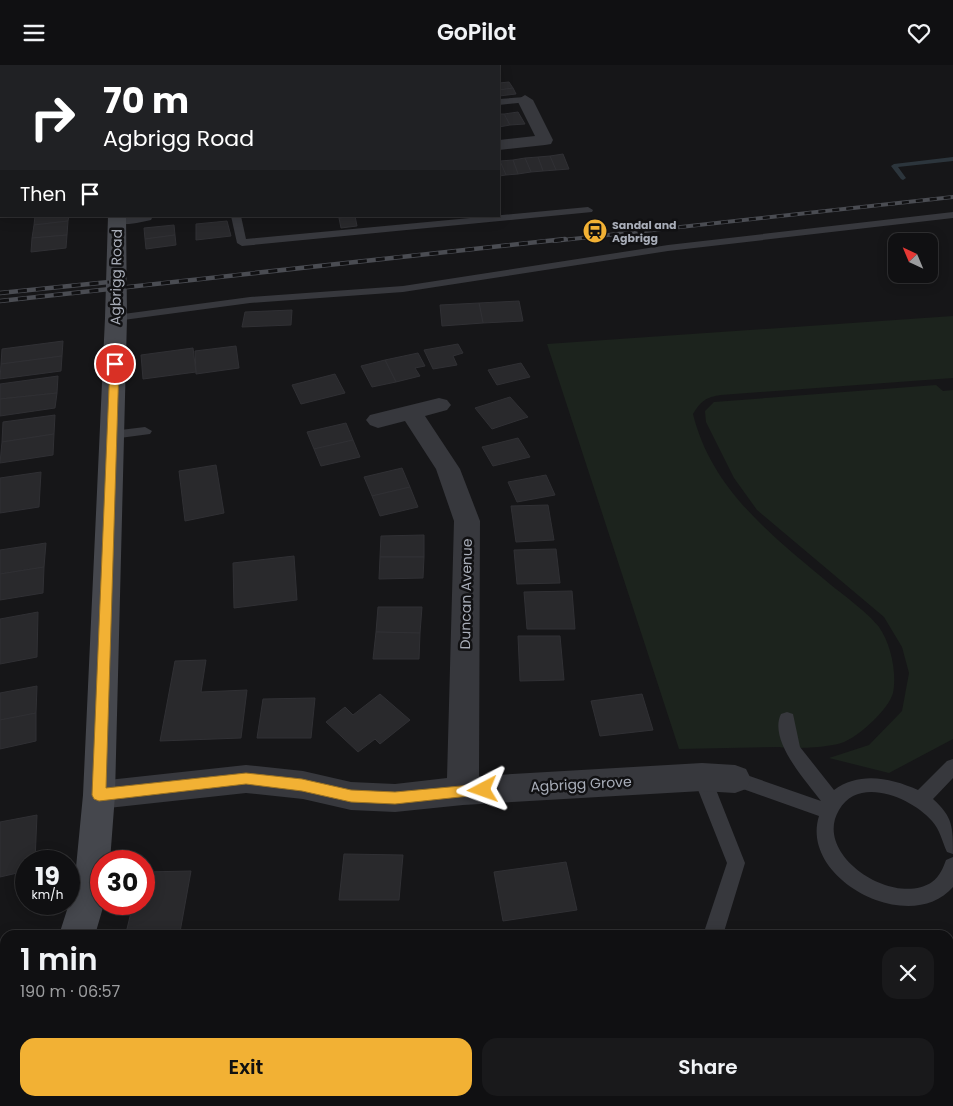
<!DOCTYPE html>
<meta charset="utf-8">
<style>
:root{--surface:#101012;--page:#19191b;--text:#f1f3f6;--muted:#9c9d9f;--line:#303032;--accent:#f2b134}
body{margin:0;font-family:Poppins,sans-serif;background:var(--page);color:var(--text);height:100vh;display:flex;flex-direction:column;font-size:19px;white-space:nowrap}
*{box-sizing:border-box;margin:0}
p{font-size:16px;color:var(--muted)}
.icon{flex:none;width:28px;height:28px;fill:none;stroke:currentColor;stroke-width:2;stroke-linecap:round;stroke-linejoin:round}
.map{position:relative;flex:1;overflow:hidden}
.details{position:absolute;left:0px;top:865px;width:954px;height:176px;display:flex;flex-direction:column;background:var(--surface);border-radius:15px 15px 0 0;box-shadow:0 2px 12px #0003,0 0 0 1px var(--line)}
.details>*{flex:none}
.top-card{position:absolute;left:0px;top:0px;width:500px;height:152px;box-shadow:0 2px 12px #0003,0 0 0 1px var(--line);background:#202124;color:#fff;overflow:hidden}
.needle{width:32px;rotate:316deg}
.buttons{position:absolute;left:888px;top:168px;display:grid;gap:10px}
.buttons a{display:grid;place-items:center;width:50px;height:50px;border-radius:10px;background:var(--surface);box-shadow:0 2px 12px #0003,0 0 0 1px var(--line);font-size:25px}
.speed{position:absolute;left:15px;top:785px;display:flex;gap:10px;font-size:25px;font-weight:700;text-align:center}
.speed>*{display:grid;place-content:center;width:65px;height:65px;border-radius:50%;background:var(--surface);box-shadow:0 2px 12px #0003,0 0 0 1px var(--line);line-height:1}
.speed small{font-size:12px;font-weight:400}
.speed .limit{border:8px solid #d22;background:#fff;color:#111}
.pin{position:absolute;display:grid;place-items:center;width:42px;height:42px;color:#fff;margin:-21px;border:2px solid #fff;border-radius:50%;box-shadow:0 1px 5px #0007}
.me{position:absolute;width:55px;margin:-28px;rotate:266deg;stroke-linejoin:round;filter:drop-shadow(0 0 4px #0008)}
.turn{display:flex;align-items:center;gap:18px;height:105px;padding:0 20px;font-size:22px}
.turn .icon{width:65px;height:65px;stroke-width:2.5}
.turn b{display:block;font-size:35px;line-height:42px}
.then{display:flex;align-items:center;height:48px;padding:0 20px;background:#0003;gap:10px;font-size:19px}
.round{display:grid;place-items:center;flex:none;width:52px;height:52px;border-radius:15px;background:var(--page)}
.summary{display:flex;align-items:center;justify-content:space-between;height:85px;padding:0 20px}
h1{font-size:30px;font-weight:600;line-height:38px}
.action{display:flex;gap:10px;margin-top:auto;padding:10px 20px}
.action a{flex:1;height:58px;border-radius:15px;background:var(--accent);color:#111;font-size:20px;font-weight:600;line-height:58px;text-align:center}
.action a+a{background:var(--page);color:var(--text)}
header{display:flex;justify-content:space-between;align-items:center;height:65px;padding:0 20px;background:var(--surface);font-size:22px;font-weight:600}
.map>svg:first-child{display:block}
.green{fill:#1c231d}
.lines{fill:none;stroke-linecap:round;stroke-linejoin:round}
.stream{fill:#2c353c;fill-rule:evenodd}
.building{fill:#29292c;stroke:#303034}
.service{fill:#37383d;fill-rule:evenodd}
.minor{fill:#37383d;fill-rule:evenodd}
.secondary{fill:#45474d;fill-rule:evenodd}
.rail-far1-casing{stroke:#4a4c52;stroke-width:4}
.rail-casing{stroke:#4a4c52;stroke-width:4.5}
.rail-far1{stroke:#111113;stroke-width:2.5;stroke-dasharray:7;stroke-linecap:butt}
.rail{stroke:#111113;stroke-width:3;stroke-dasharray:9;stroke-linecap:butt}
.route{fill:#f2b134;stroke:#9d7322}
.labels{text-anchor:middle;stroke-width:5;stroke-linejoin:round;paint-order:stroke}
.far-poi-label{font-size:11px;font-weight:bold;fill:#a8adb8;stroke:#111113;text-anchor:start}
.street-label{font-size:14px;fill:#a8adb8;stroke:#111113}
</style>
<header><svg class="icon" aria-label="menu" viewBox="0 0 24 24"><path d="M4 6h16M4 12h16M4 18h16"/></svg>GoPilot<svg class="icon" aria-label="heart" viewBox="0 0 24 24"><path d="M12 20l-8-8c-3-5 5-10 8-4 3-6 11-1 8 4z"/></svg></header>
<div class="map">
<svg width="953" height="1041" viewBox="0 0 953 1041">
<rect width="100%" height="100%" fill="#161618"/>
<!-- green -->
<g class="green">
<path d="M 953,251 L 953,313 L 721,330 C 706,332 701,336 693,349 C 712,426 773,471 831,520 C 845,531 868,548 879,562 C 891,579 897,608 893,628 C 888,645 861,669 846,676 C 833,683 794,684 779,682 L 679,684 L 547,279 Z"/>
<path d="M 936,320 L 943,326 L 953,325 L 953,674 L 889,708 L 829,693 L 869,680 L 902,646 L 909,608 L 902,582 L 884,552 L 757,445 L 734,413 L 706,357 L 705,346 L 714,337 Z"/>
</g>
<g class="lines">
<!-- stream -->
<path class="stream" d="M 953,92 L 953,96 L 898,102 L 906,113 L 903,115 L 901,114 L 891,101 L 894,99 Z"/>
</g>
<!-- building -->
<g class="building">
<path d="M 509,17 L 513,23 L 499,25 L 499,18 Z"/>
<path d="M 513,23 L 516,29 L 499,31 L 499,25 Z"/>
<path d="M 518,47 L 525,59 L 510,60 L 504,49 Z"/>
<path d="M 499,49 L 504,49 L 510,60 L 499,62 Z"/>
<path d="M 563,89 L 569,104 L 556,105 L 550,91 Z"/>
<path d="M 550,91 L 556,105 L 543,106 L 538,92 Z"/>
<path d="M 538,92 L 543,106 L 531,107 L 525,93 Z"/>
<path d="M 525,93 L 531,107 L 518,109 L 513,95 Z"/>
<path d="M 513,95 L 518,109 L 506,110 L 500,96 Z"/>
<path d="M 499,96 L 500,96 L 506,110 L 499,111 Z"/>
<path d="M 35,151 L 69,151 L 68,156 L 34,160 Z"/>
<path d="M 355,151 L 357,161 L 341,163 L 339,153 Z"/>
<path d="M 68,156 L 67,170 L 32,173 L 34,160 Z"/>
<path d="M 227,156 L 231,171 L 196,175 L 196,159 Z"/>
<path d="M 174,160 L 175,170 L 145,174 L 144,163 Z"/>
<path d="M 67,170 L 66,183 L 31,187 L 32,173 Z"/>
<path d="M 175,170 L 176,180 L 146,184 L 145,174 Z"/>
<path d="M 519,236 L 523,256 L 483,258 L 479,238 Z"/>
<path d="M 479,238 L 483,258 L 442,261 L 440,240 Z"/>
<path d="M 292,245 L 291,260 L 242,262 L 245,247 Z"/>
<path d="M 63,276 L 62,291 L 1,299 L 2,284 Z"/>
<path d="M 458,279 L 463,288 L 453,291 L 457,300 L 433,304 L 424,285 Z"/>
<path d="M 236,281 L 239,303 L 196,309 L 195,286 Z"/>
<path d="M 193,283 L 196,307 L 143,314 L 141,290 Z"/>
<path d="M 418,288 L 425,301 L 415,303 L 420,311 L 396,317 L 385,295 Z"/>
<path d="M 62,291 L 61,306 L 0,314 L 1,299 Z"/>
<path d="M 385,295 L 396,317 L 372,322 L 361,301 Z"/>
<path d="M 521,298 L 530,312 L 497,320 L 488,305 Z"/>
<path d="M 335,309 L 345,328 L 301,339 L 292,320 Z"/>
<path d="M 58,311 L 57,328 L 0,334 L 0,319 Z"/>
<path d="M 57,328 L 55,343 L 0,351 L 0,334 Z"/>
<path d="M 510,332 L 528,352 L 492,364 L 475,343 Z"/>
<path d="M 55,350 L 54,369 L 2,377 L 3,357 Z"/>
<path d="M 346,358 L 353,375 L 314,384 L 307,367 Z"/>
<path d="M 54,369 L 53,390 L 0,398 L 2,377 Z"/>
<path d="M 518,373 L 530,392 L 493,401 L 482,382 Z"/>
<path d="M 353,375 L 360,392 L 321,401 L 314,384 Z"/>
<path d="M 216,400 L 224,448 L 185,456 L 179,406 Z"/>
<path d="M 402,403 L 410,422 L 372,431 L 364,412 Z"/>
<path d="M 41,407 L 39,442 L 0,448 L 0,413 Z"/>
<path d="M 546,410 L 555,430 L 517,437 L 508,417 Z"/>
<path d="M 410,422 L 418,442 L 380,451 L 372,431 Z"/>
<path d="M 548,440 L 554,475 L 516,477 L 511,441 Z"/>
<path d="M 424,470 L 424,492 L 380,492 L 381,471 Z"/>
<path d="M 46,478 L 44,502 L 0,509 L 0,485 Z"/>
<path d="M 556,484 L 560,518 L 517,519 L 514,485 Z"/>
<path d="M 294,491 L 297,535 L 234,543 L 233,498 Z"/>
<path d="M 380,492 L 424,492 L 423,513 L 379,514 Z"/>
<path d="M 44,502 L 43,528 L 0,535 L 0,509 Z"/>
<path d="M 572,526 L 575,564 L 527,564 L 524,527 Z"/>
<path d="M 378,542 L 422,542 L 420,568 L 376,567 Z"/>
<path d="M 38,547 L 37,592 L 0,599 L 0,554 Z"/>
<path d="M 376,567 L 420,568 L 419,594 L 373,594 Z"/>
<path d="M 518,571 L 560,571 L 564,615 L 520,616 Z"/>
<path d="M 206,595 L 201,627 L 247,625 L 241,673 L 160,676 L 175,596 Z"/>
<path d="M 37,621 L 36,648 L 0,655 L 0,628 Z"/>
<path d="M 380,629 L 410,655 L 380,679 L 375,674 L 358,687 L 326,657 L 345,642 L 353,650 Z"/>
<path d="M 642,629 L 653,665 L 600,671 L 591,636 Z"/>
<path d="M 315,633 L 311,673 L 257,673 L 263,634 Z"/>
<path d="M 36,648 L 36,676 L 0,684 L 0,655 Z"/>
<path d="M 37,750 L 35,796 L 26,796 L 26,806 L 0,812 L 0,757 Z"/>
<path d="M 344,789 L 403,790 L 399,835 L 339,835 Z"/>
<path d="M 566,797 L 577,845 L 503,856 L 494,807 Z"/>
<path d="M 191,806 L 180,867 L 126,868 L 133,839 L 144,839 L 144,807 Z"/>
<path d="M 180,867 L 179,870 L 126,870 L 126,868 Z"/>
<path d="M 951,1006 L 953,1041 L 945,1041 L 946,1036 L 949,1036 Z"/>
<path d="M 68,1036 L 124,1036 L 122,1041 L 66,1041 Z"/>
<path d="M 677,1036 L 845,1036 L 844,1041 L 675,1041 Z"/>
</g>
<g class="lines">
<!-- service -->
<g class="service">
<path d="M 525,32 L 529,35 L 528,37 L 499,40 L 499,34 Z"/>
<path d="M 588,142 L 593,145 L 592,147 L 242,181 L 237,178 L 231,151 L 241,151 L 246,174 Z"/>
<path d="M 953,147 L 953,153 L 668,186 L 403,227 L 250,238 L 116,256 L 110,253 L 116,250 L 250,232 L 403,221 L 668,180 Z"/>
<path d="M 145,362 L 152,366 L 150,369 L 112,374 L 105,370 L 112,366 Z"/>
<path d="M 787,647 L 793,649 L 800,682 L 834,725 C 860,706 891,713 918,725 L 947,696 L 953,694 L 953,713 L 933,734 C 953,752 953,762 953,789 L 947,787 C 942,776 940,765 932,756 C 912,733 859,710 839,745 C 812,790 894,843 932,817 C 940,811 943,803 946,795 L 953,792 L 953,822 C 910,872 799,814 819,751 L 729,719 L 726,714 L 729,709 L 735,706 L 821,736 C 806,716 768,675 781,649 Z"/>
<path d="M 702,704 L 708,707 L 711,712 L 745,798 L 723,870 L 703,870 L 727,798 L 693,712 L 696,707 Z"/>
</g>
<!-- minor -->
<g class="minor">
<path d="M 226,0 L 242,0 L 242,1 L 227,1 Z"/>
<path d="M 525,30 L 533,35 L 553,75 L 551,79 L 545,80 L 499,85 L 499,75 L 535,71 L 517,35 Z"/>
<path d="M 109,151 L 153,151 L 151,155 C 138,158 123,161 110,158 L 108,154 Z"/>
<path d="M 439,333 L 447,335 L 451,340 L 447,345 L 425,351 L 460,404 L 480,456 L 479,711 L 702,698 L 735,700 L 746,704 L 751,714 L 746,724 L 735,728 L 702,726 L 463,740 L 395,747 L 351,745 L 303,734 L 246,728 L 99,744 L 88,740 L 83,730 L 88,720 L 99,716 L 246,700 L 303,706 L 351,717 L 395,719 L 447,713 L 454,456 L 436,404 L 405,356 L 378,363 L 370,360 L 366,355 L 370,350 Z"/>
</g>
<!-- secondary -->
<g class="secondary">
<path d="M 108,151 L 126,151 L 127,253 L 115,730 L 110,796 L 101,796 L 101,839 L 104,839 L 95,870 L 59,870 L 74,823 L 83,730 L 105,253 Z"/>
<path d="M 5,1022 L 5,1036 L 39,1036 L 37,1041 L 0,1041 L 0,1032 Z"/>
</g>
<defs>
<path id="rail-far1" d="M 554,176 L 953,132"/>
<g id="rail">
<path d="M 0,228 L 109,217"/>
<path d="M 0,236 L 565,174"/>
</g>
</defs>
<!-- rail-far1 casing -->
<use href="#rail-far1" class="rail-far1-casing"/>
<!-- rail casing -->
<use href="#rail" class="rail-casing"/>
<!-- rail-far1 -->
<use href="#rail-far1" class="rail-far1"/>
<!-- rail -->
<use href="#rail" class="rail"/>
</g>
<!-- route -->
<path class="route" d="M 115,296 L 119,299 L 106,723 L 246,708 L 302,714 L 351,725 L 395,727 L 483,719 L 488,720 L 490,725 L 488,729 L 395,739 L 351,737 L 302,726 L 246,719 L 99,736 L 94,734 L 92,730 L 110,299 Z"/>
<!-- icons -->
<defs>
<symbol id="station-disc" viewBox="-11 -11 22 22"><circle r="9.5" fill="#f2b134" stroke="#111113"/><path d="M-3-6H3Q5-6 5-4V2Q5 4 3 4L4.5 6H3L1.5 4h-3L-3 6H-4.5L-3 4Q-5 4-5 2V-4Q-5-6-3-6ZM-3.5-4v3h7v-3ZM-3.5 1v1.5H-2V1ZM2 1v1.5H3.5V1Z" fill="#111"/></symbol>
</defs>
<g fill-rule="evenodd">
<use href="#station-disc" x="581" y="152" width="28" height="28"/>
</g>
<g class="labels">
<!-- far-poi labels -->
<g class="far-poi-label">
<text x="612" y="164">Sandal and<tspan x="612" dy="13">Agbrigg</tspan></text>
</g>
<!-- street labels -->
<g class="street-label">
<text transform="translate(116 212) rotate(-89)" y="5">Agbrigg Road</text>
<text transform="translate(466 529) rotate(-89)" y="5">Duncan Avenue</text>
<text transform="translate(581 719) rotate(-3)" y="5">Agbrigg Grove</text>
</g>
</g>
</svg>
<div class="buttons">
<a><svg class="needle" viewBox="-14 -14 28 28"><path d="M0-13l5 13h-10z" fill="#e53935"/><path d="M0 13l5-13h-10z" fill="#9c9d9f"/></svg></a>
</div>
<div class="speed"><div>19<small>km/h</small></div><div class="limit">30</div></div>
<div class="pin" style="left:115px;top:299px;background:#d93025"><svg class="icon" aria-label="arrive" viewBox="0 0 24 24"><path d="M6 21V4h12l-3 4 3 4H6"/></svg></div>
<svg class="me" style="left:483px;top:725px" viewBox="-20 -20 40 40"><path d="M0-17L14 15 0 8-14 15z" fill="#f2b134" stroke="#fff" stroke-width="4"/></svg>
<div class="top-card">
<div class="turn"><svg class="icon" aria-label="right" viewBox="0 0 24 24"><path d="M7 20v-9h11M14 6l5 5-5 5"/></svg><div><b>70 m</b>Agbrigg Road</div></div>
<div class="then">Then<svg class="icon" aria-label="arrive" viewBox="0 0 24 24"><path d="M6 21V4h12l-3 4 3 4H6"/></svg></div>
</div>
<section class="details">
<div class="summary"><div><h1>1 min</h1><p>190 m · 06:57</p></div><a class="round"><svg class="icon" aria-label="close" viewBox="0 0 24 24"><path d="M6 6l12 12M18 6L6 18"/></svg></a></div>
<div class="action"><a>Exit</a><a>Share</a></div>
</section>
</div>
